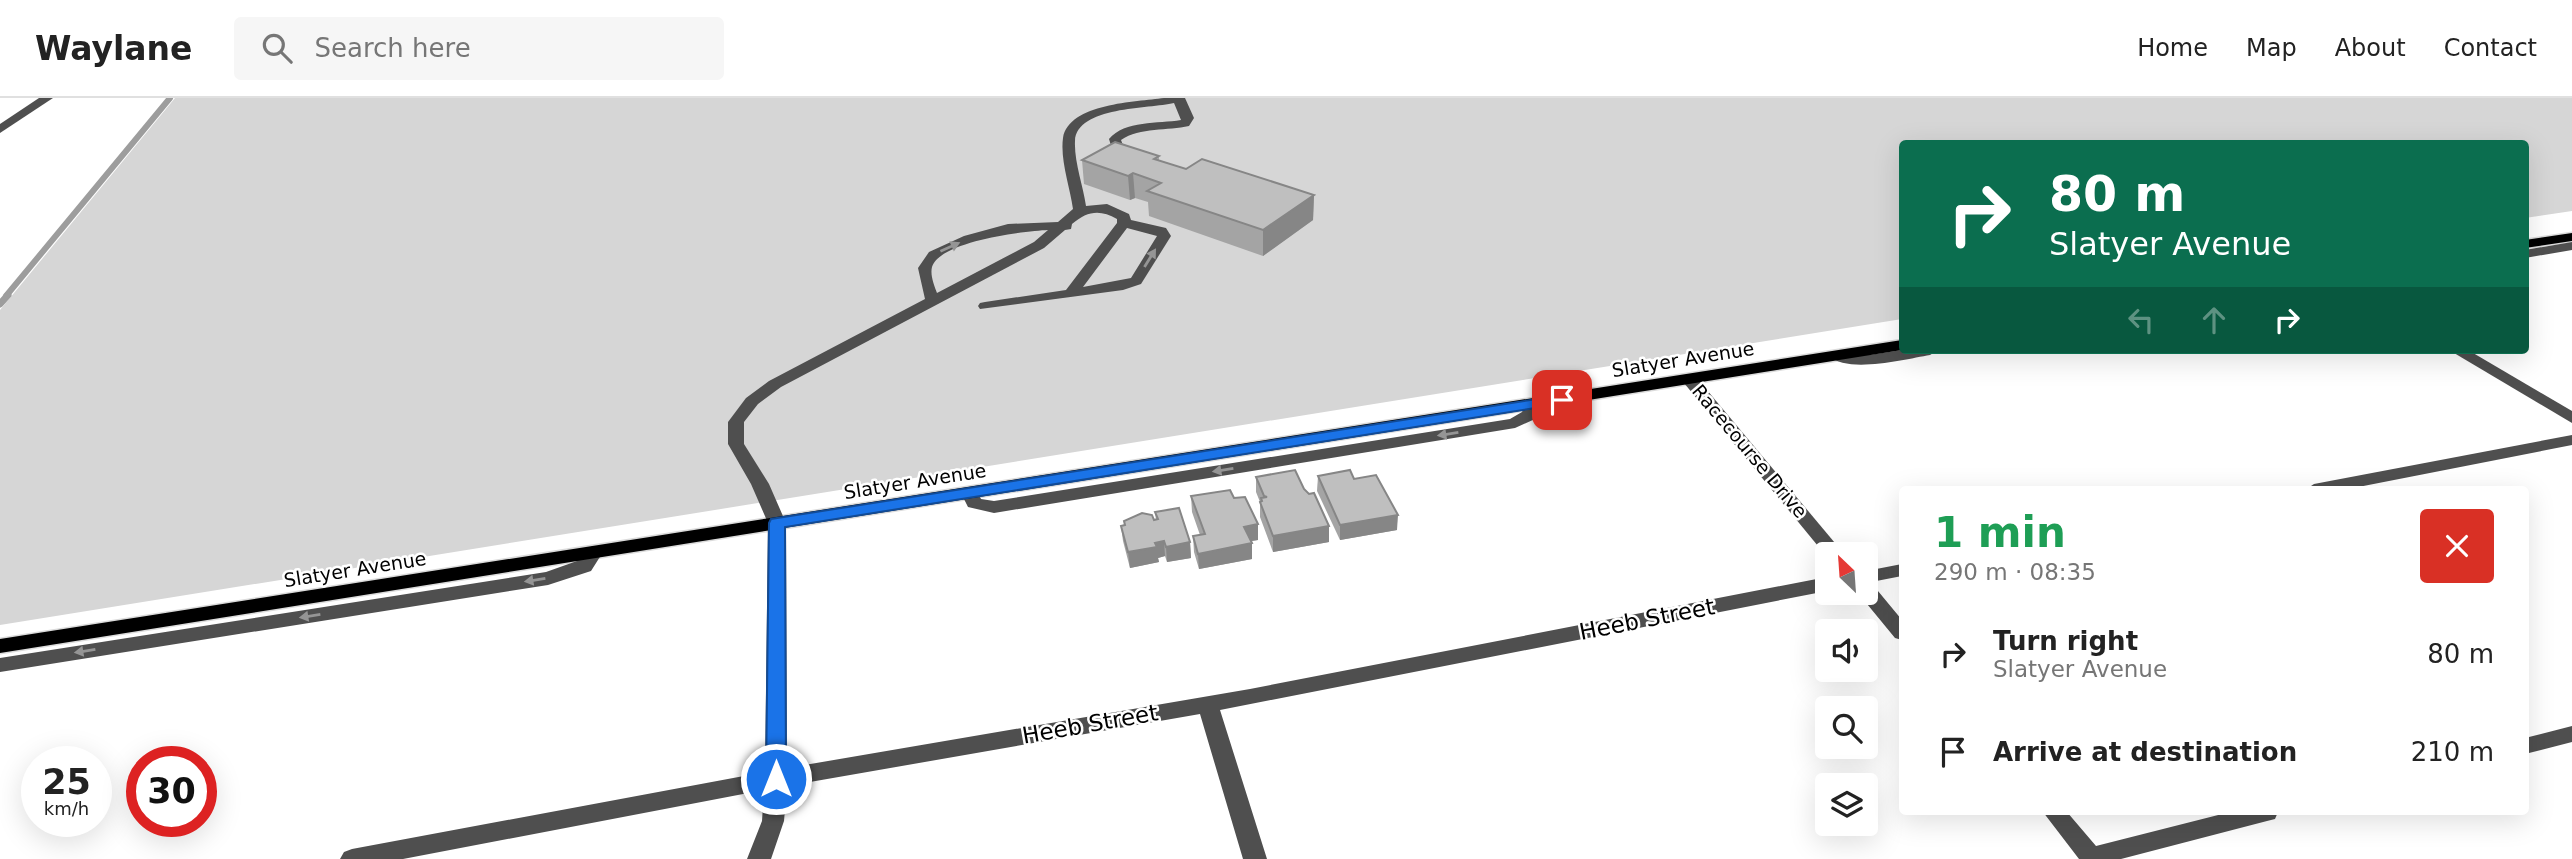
<!DOCTYPE html>
<meta charset="utf-8">
<style>
:root{--surface:#fff;--page:#f6f6f6;--text:#222;--muted:#767676;--line:#e0e0e0}
body{margin:0;font-family:"DejaVu Sans",sans-serif;background:var(--page);color:var(--text);height:100vh;display:flex;flex-direction:column;font-size:26px;white-space:nowrap}
*{box-sizing:border-box;margin:0}
p{font-size:23px;color:var(--muted)}
.icon{flex:none;width:38px;height:38px;fill:none;stroke:currentColor;stroke-width:2;stroke-linecap:round;stroke-linejoin:round}
.map{position:relative;flex:1;overflow:hidden}
.panel{position:absolute;left:1899px;top:388px;width:630px;height:329px;display:flex;flex-direction:column;background:var(--surface);border-radius:7px;box-shadow:0 7px 28px #0002}
.panel>*{flex:none}
.banner{position:absolute;left:1899px;top:42px;width:630px;height:214px;border-radius:7px;box-shadow:0 7px 28px #0002;background:#0b6e4f;color:#fff;overflow:hidden}
.needle{width:46px;rotate:335deg}
.buttons{position:absolute;left:1815px;top:444px;display:grid;gap:14px}
.buttons a{display:grid;place-items:center;width:63px;height:63px;border-radius:7px;background:var(--surface);box-shadow:0 7px 28px #0002;font-size:35px}
.speed{position:absolute;left:21px;top:648px;display:flex;gap:14px;font-size:35px;font-weight:700;text-align:center}
.speed>*{display:grid;place-content:center;width:91px;height:91px;border-radius:50%;background:var(--surface);box-shadow:0 7px 28px #0002;line-height:1}
.speed small{font-size:18px;font-weight:400}
.speed .limit{border:10px solid #d22;background:#fff;color:#111}
.pin{position:absolute;display:grid;place-items:center;width:60px;height:60px;color:#fff;margin:-30px;border-radius:14px;box-shadow:0 4px 10px #0006}
.me{position:absolute;width:77px;margin:-38px;rotate:0deg;stroke-linejoin:round;filter:drop-shadow(0 0 5px #0008)}
.turn{display:flex;align-items:center;gap:24px;height:147px;padding:0 35px;font-size:32px}
.turn .icon{width:91px;height:91px;stroke-width:2.5}
.turn b{display:block;font-size:49px;line-height:60px}
.lanes{display:flex;align-items:center;height:66px;padding:0 35px;background:#0003;justify-content:center;gap:35px;direction:ltr}
.lanes .off{opacity:.35}
.round{display:grid;place-items:center;flex:none;width:74px;height:74px;border-radius:7px;background:var(--page)}
.headline{display:flex;align-items:center;justify-content:space-between;height:119px;padding:0 35px}
h1{font-size:42px;font-weight:700;line-height:52px;color:#1e9e55}
ul{padding:0;list-style:none}
li{display:flex;align-items:center;gap:21px;height:98px;padding:0 35px}
li div{flex:1}
li b{display:block;font-size:26px}
li em{font-style:normal}
header{display:flex;align-items:center;gap:42px;box-sizing:border-box;height:98px;padding:0 35px;background:var(--surface);border-bottom:2px solid var(--line)}
header strong{font-size:33px}
nav{display:flex;gap:38px;margin-inline-start:auto;font-size:24px}
.search{width:490px;height:63px;background:var(--page);display:flex;align-items:center;gap:18px;box-sizing:border-box;padding:0 24px;border-radius:7px;color:var(--muted);font-size:26px}
.map>svg:first-child{display:block}
.green{fill:#d6d6d6}
.lines{fill:none;stroke-linecap:round;stroke-linejoin:round}
.stream-far1{stroke:#9d9d9d;stroke-width:6}
.stream{stroke:#9d9d9d;stroke-width:7}
.major-casing{stroke:#dbdbdb;stroke-width:3}
.minor{fill:#4f4f4f;fill-rule:evenodd}
.major{fill:#000;fill-rule:evenodd}
.wall{fill:#a4a4a4}
.shaded-wall{fill:#868686}
.building{fill:#bfbfbf;stroke:#868686;stroke-width:2}
.oneway{fill:#959595}
.route{fill:#1a73e8;stroke:#114b97;stroke-width:2}
.labels{text-anchor:middle;stroke-width:5;stroke-linejoin:round;paint-order:stroke}
.street-label{font-size:19px;fill:#000;stroke:#fff}
.near-street-label{font-size:23px;fill:#000;stroke:#fff}
</style>
<header>
<strong>Waylane</strong>
<div class="search"><svg class="icon" aria-label="search" viewBox="0 0 24 24"><circle cx="10" cy="10" r="6"/><path d="M15 15l6 6"/></svg>Search here</div>
<nav><a>Home</a><a>Map</a><a>About</a><a>Contact</a></nav>
</header>
<div class="map">
<svg width="2572" height="761" viewBox="0 0 2572 761">
<rect width="100%" height="100%" fill="#fff"/>
<!-- green -->
<path class="green" d="M 175,0 L 2572,0 L 2572,113 L 2525,120 L 2525,46 L 1902,46 L 1902,221 L 0,527 L 0,212 Z"/>
<g class="lines">
<!-- stream-far1 -->
<path class="stream-far1" d="M 6,198 L 170,0"/>
<!-- stream -->
<path class="stream" d="M 0,206 L 8,197"/>
<defs>
<g id="major">
<path d="M 2572,135 L 2572,143 L 2525,150 L 2525,142 Z"/>
<path d="M 1902,242 L 1902,252 L 0,555 L 0,541 Z"/>
</g>
</defs>
<!-- major casing -->
<use href="#major" class="major-casing"/>
<!-- minor -->
<g class="minor">
<path d="M 39,0 L 53,0 L 0,35 L 0,26 Z"/>
<path d="M 1164,0 L 1185,0 L 1194,20 L 1189,28 C 1168,33 1140,29 1121,42 L 1126,55 L 1111,66 L 1105,62 L 1113,54 L 1109,41 C 1125,22 1158,26 1181,22 L 1174,5 C 1149,11 1077,8 1075,43 C 1074,64 1083,87 1086,108 L 1107,106 L 1129,116 L 1131,122 L 1166,130 L 1171,138 L 1141,186 L 1123,192 L 980,211 L 978,208 L 980,205 L 985,204 L 1066,192 L 1117,125 L 1117,121 C 1100,111 1087,113 1072,126 L 1071,131 L 1065,132 L 1044,150 L 781,289 L 758,306 L 744,324 L 744,346 L 769,386 L 786,425 L 787,670 L 1250,591 L 1827,479 L 1827,493 L 1220,612 L 1267,761 L 1243,761 L 1200,616 L 787,688 L 784,723 L 771,761 L 747,761 L 762,723 L 764,692 L 403,761 L 340,761 L 344,754 L 352,751 L 765,674 L 768,425 L 751,386 L 728,346 L 728,324 L 746,300 L 769,283 L 925,201 L 918,170 L 929,154 L 964,138 L 1008,126 L 1058,124 L 1073,111 C 1070,89 1060,62 1063,40 C 1069,5 1136,4 1164,0 ZM 1127,130 L 1157,138 L 1131,180 L 1083,189 ZM 1048,132 L 1034,144 L 937,195 C 934,187 930,177 932,169 C 940,143 1025,133 1048,132 Z"/>
<path d="M 2572,144 L 2572,152 L 2525,160 L 2525,152 Z"/>
<path d="M 1902,252 L 1938,252 L 1930,257 C 1906,261 1848,276 1829,258 L 1837,253 L 1869,257 Z"/>
<path d="M 2449,252 L 2468,252 L 2572,313 L 2572,325 Z"/>
<path d="M 1690,277 L 1696,279 L 1845,457 L 1827,459 L 1684,285 L 1682,282 Z"/>
<path d="M 1534,301 L 1542,306 L 1535,321 L 1515,330 L 994,415 L 968,409 L 961,395 L 970,389 L 976,391 L 981,401 L 994,403 L 1510,321 L 1522,314 L 1528,303 Z"/>
<path d="M 2572,337 L 2572,347 L 2343,392 L 2305,392 L 2314,386 Z"/>
<path d="M 594,448 L 601,450 L 603,454 L 591,473 L 548,487 L 0,574 L 0,560 L 546,474 L 577,463 L 587,450 Z"/>
<path d="M 1902,466 L 1902,478 L 1866,485 L 1873,487 L 1902,522 L 1902,542 L 1895,540 L 1858,495 L 1866,495 L 1866,473 Z"/>
<path d="M 2572,628 L 2572,644 L 2525,656 L 2525,640 Z"/>
<path d="M 2043,714 L 2067,714 L 2096,748 L 2230,714 L 2278,714 L 2275,721 L 2267,723 L 2121,761 L 2079,761 Z"/>
</g>
<!-- major -->
<use href="#major" class="major"/>
</g>
<!-- wall -->
<g class="wall">
<path d="M 1159,58 L 1159,62 L 1186,71 L 1314,97 L 1313,122 L 1263,158 L 1149,118 L 1148,104 L 1135,100 L 1130,102 L 1084,86 L 1082,62 Z"/>
<path d="M 1318,378 L 1354,381 L 1397,432 L 1340,442 L 1317,393 Z"/>
<path d="M 1256,379 L 1304,391 L 1329,428 L 1329,444 L 1273,454 L 1260,419 L 1260,404 L 1256,394 Z"/>
<path d="M 1191,398 L 1234,400 L 1258,426 L 1258,442 L 1251,443 L 1252,461 L 1199,471 L 1194,454 L 1193,438 L 1200,437 L 1192,414 Z"/>
<path d="M 1155,414 L 1190,444 L 1191,460 L 1167,464 L 1165,458 L 1158,460 L 1159,464 L 1130,470 L 1123,443 L 1121,428 L 1125,427 L 1124,423 L 1156,422 Z"/>
</g>
<!-- shaded-wall -->
<g class="shaded-wall">
<path d="M 1133,75 L 1135,100 L 1130,102 L 1128,78 Z"/>
<path d="M 1314,97 L 1313,122 L 1263,158 L 1263,132 Z"/>
<path d="M 1398,417 L 1397,432 L 1340,442 L 1340,427 Z"/>
<path d="M 1258,426 L 1258,442 L 1245,444 L 1244,429 Z"/>
<path d="M 1329,428 L 1329,444 L 1273,454 L 1273,438 Z"/>
<path d="M 1164,443 L 1165,458 L 1158,460 L 1159,464 L 1130,470 L 1128,454 L 1155,445 Z"/>
<path d="M 1190,444 L 1191,460 L 1167,464 L 1166,449 Z"/>
<path d="M 1252,445 L 1252,461 L 1199,471 L 1198,456 Z"/>
</g>
<!-- building -->
<g class="building">
<path d="M 1115,44 L 1159,58 L 1154,61 L 1186,71 L 1202,61 L 1314,97 L 1263,132 L 1147,93 L 1161,85 L 1133,75 L 1128,78 L 1082,62 Z"/>
<path d="M 1295,372 L 1304,391 L 1309,396 L 1314,395 L 1329,428 L 1273,438 L 1260,404 L 1262,403 L 1261,400 L 1267,399 L 1264,398 L 1256,379 Z"/>
<path d="M 1350,372 L 1354,381 L 1376,377 L 1398,417 L 1340,427 L 1318,378 Z"/>
<path d="M 1230,392 L 1234,400 L 1245,399 L 1258,426 L 1244,429 L 1252,445 L 1198,456 L 1193,438 L 1205,436 L 1191,398 Z"/>
<path d="M 1179,410 L 1190,444 L 1166,449 L 1164,443 L 1155,445 L 1157,449 L 1128,454 L 1121,428 L 1125,427 L 1124,423 L 1142,415 L 1152,417 L 1154,422 L 1158,421 L 1155,414 Z"/>
</g>
<!-- one-way arrows -->
<defs><path id="oneway-solid" d="M-6-.8H1V-3.2L6.5 0L1 3.2V.8H-6Z" transform="scale(1.75)"/></defs>
<g class="oneway">
<use href="#oneway-solid" transform="translate(950 149) rotate(-24)"/>
<use href="#oneway-solid" transform="translate(1150 160) rotate(-58)"/>
<use href="#oneway-solid" transform="translate(1448 336) rotate(171)"/>
<use href="#oneway-solid" transform="translate(1223 372) rotate(171)"/>
<use href="#oneway-solid" transform="translate(535 482) rotate(171)"/>
<use href="#oneway-solid" transform="translate(310 518) rotate(171)"/>
<use href="#oneway-solid" transform="translate(85 553) rotate(171)"/>
</g>
<!-- route -->
<path class="route" d="M 1562,297 L 1569,302 L 1567,305 L 785,429 L 786,681 L 783,686 L 776,689 L 769,686 L 766,681 L 769,425 L 771,421 Z"/>
<g class="labels">
<!-- street labels -->
<g class="street-label">
<text transform="translate(1683 261) rotate(-9)" y="7">Slatyer Avenue</text>
<text transform="translate(1750 353) rotate(50)" y="7">Racecourse Drive</text>
<text transform="translate(915 383) rotate(-9)" y="7">Slatyer Avenue</text>
<text transform="translate(355 471) rotate(-9)" y="7">Slatyer Avenue</text>
</g>
<!-- near-street labels -->
<g class="near-street-label">
<text transform="translate(1647 521) rotate(-11)" y="8">Heeb Street</text>
<text transform="translate(1090 626) rotate(-10)" y="8">Heeb Street</text>
</g>
</g>
</svg>
<div class="buttons">
<a><svg class="needle" viewBox="-14 -14 28 28"><path d="M0-13l5 13h-10z" fill="#e53935"/><path d="M0 13l5-13h-10z" fill="#767676"/></svg></a>
<a><svg class="icon" aria-label="sound" viewBox="0 0 24 24"><path d="M4 9h4l5-4v14l-5-4H4zM17 9q2 3 0 6"/></svg></a>
<a><svg class="icon" aria-label="search" viewBox="0 0 24 24"><circle cx="10" cy="10" r="6"/><path d="M15 15l6 6"/></svg></a>
<a><svg class="icon" aria-label="layers" viewBox="0 0 24 24"><path d="M12 4l9 5-9 5-9-5zM3 14l9 5 9-5"/></svg></a>
</div>
<div class="speed"><div>25<small>km/h</small></div><div class="limit">30</div></div>
<div class="pin" style="left:1562px;top:302px;background:#d93025"><svg class="icon" aria-label="arrive" viewBox="0 0 24 24"><path d="M6 21V4h12l-3 4 3 4H6"/></svg></div>
<svg class="me" style="left:776px;top:681px" viewBox="-20 -20 40 40"><circle r="17" fill="#1a73e8" stroke="#fff" stroke-width="3"/><path d="M0-11L8 9 0 5-8 9z" fill="#fff"/></svg>
<div class="banner">
<div class="turn"><svg class="icon" aria-label="right" viewBox="0 0 24 24"><path d="M7 20v-9h11M14 6l5 5-5 5"/></svg><div><b>80 m</b>Slatyer Avenue</div></div>
<div class="lanes"><svg class="icon off" aria-label="left" viewBox="0 0 24 24"><path d="M17 20v-9H6M10 6l-5 5 5 5"/></svg><svg class="icon off" aria-label="ahead" viewBox="0 0 24 24"><path d="M12 20V5M6 11l6-6 6 6"/></svg><svg class="icon" aria-label="right" viewBox="0 0 24 24"><path d="M7 20v-9h11M14 6l5 5-5 5"/></svg></div>
</div>
<section class="panel">
<div class="headline"><div><h1>1 min</h1><p>290 m · 08:35</p></div><a class="round" style="background:#d93025;color:#fff"><svg class="icon" aria-label="close" viewBox="0 0 24 24"><path d="M6 6l12 12M18 6L6 18"/></svg></a></div>
<ul>
<li><svg class="icon" aria-label="right" viewBox="0 0 24 24"><path d="M7 20v-9h11M14 6l5 5-5 5"/></svg><div><b>Turn right</b><p>Slatyer Avenue</p></div><em>80 m</em></li>
<li><svg class="icon" aria-label="arrive" viewBox="0 0 24 24"><path d="M6 21V4h12l-3 4 3 4H6"/></svg><div><b>Arrive at destination</b></div><em>210 m</em></li>
</ul>
</section>
</div>
